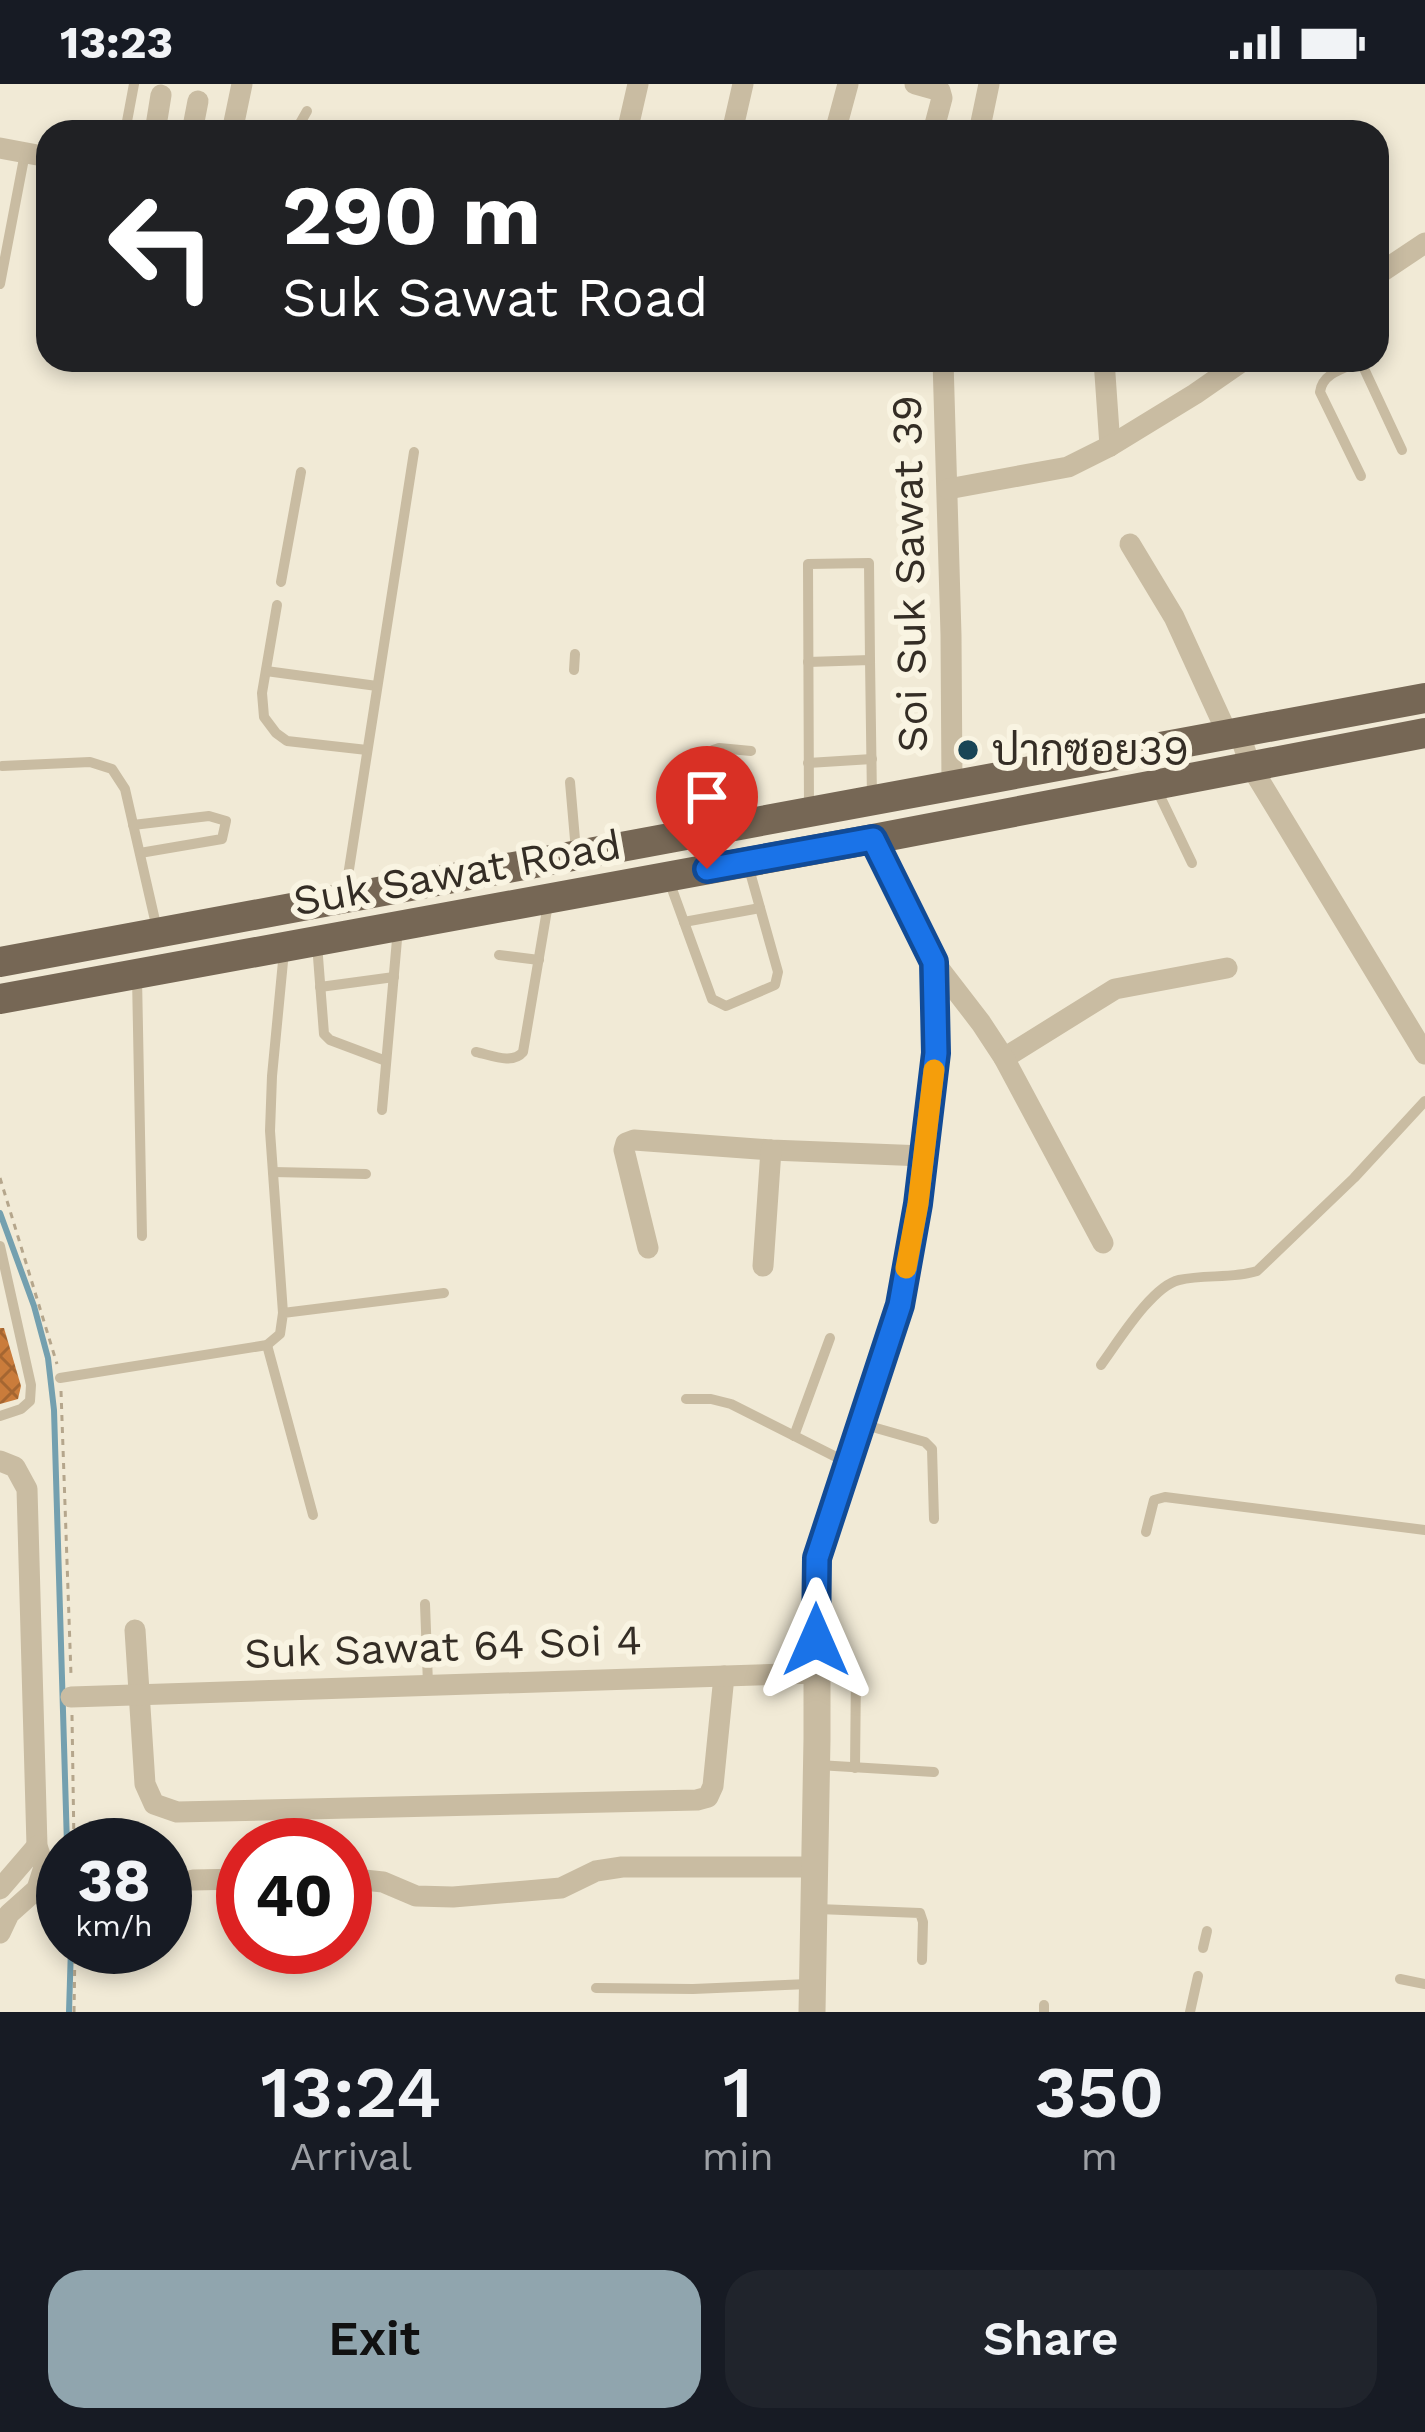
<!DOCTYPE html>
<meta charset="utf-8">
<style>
:root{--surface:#171b24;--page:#20242c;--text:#f1f3f6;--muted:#9ea1a6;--accent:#90a5ae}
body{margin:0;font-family:"Work Sans",Sarabun,sans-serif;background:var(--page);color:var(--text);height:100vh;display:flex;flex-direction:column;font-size:45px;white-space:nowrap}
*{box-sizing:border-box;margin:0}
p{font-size:39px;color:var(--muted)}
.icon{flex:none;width:66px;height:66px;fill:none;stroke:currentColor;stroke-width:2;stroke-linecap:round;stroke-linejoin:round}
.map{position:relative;height:1928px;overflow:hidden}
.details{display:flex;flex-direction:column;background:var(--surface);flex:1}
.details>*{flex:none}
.hud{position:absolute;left:36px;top:36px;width:1353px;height:252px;border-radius:36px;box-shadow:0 6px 18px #0003;background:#202124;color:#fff;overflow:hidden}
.speed{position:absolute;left:36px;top:1734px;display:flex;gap:24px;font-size:60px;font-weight:700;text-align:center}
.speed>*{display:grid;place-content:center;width:156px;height:156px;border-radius:50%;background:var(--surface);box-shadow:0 6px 18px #0003;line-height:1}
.speed small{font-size:30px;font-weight:400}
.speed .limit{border:18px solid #d22;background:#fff;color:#111}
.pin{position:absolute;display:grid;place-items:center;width:102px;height:102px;color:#fff;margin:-123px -51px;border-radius:50% 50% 50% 0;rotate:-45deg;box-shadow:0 0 12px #0007}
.pin .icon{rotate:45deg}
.me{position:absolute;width:132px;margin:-66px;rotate:0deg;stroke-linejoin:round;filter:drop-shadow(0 0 9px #0008)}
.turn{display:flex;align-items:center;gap:42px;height:252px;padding:0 48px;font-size:54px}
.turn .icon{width:156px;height:156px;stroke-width:2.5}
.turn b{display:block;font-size:84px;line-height:102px}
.eta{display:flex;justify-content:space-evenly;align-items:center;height:204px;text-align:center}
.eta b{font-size:72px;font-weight:600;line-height:84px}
.cta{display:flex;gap:24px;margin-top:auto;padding:24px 48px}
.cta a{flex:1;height:138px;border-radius:36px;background:var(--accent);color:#111;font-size:48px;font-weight:600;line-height:138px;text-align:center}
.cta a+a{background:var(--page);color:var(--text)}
.status{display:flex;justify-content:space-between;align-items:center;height:84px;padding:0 60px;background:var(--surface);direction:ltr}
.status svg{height:33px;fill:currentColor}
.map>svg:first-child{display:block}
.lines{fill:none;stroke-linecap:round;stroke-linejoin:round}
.stream{stroke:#74a0af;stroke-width:6}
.building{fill:url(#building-cross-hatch)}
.path{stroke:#b5a68c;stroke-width:3;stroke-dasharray:6 6;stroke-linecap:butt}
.service{stroke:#c9bca2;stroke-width:10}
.minor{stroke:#c9bca2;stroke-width:21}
.tertiary{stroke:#c9bca2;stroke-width:27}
.primary{stroke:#766755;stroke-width:30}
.route-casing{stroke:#114b97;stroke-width:30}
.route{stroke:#1a73e8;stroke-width:21}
.slow{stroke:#f59e0b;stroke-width:21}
.poi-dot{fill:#194556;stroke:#f9f4e2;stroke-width:4.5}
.labels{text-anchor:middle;stroke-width:12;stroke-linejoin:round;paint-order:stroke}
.street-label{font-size:42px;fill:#342d25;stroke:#f9f4e2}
.poi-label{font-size:42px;fill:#342d25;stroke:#f9f4e2;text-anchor:start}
</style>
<div class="status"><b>13:23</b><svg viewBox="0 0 49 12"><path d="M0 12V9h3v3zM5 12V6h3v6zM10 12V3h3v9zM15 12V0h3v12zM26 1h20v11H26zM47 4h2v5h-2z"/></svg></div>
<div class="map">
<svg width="1425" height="1928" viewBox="0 0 1425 1928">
<defs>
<pattern id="building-cross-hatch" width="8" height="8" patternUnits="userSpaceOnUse" patternTransform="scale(3)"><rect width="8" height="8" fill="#ca7c3b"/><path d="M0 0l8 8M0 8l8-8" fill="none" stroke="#a56631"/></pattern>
</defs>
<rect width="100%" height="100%" fill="#f1ead6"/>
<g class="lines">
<!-- stream -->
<g class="stream">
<path d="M 0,1129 L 34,1222 L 48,1274 L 54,1326 L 67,1761"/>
<path d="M 69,1928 L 71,1863"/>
</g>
</g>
<!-- building -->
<path class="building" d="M 0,1244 L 4,1244 L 21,1302 L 18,1315 L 0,1320 Z"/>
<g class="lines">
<!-- path -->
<g class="path">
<path d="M 0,1094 L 57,1280"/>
<path d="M 61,1307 L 71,1591"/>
<path d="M 72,1631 L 74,1761"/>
<path d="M 74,1928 L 75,1863"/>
</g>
<!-- service -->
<g class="service">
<path d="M 125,48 L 134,0"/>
<path d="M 295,48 L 307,27"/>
<path d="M 0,200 L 25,69"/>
<path d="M 1360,276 L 1402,366"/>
<path d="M 1361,277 C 1345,284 1322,289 1320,308 L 1361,392"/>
<path d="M 281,498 L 301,388"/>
<path d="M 277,521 L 262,609 L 264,633 L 276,649 L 287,657 L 367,666"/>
<path d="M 808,578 L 870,576 L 872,715"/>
<path d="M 574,586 L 575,570"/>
<path d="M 266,587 L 377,602"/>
<path d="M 808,679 L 872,675"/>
<path d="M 2,682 L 90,678 L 112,685 L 125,705 L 157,845"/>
<path d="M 570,698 L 576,767"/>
<path d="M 1157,706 L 1192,779"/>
<path d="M 809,726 L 808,480 L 869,479 L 870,576"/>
<path d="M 133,741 L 209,732 L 226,737 L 222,755 L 140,769"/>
<path d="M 699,742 L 705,682 L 713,666 L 719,664 L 751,667"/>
<path d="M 668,794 L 712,915 L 726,922 L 775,901 L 778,888 L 748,781"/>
<path d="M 345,811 L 414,368"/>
<path d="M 684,838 L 760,824"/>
<path d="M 317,860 L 324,950 L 330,956 L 386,977"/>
<path d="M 499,871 L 539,876"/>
<path d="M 137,893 L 142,1152"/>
<path d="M 320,903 L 394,893"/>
<path d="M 476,968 C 491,971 512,981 523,968 L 548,820"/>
<path d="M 382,1026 L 398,844"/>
<path d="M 273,1088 L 366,1090"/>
<path d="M 0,1162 L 31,1301 L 30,1317 L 21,1325 L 0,1332"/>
<path d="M 283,1229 L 270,1047 L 272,992 L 284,867"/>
<path d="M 267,1261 L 313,1431"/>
<path d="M 1101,1281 C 1118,1258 1152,1202 1179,1196 C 1205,1190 1232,1195 1257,1187 L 1354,1094 L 1425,1017"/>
<path d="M 60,1294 L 267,1261 L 280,1250 L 283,1229 L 444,1209"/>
<path d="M 686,1315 L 711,1315 L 731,1320 L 848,1379"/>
<path d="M 862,1340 L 925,1358 L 932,1365 L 934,1435"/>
<path d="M 794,1352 L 830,1254"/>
<path d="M 1146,1448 L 1154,1416 L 1165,1413 L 1425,1446"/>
<path d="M 425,1520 L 428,1600"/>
<path d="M 818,1681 L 934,1688"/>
<path d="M 855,1684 L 856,1588"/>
<path d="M 818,1825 L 920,1829 L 923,1838 L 922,1876"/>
<path d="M 1203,1864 L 1207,1847"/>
<path d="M 1400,1895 L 1425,1900"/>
<path d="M 596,1904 L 693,1905 L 808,1900"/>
<path d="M 1044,1928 L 1044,1921"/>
<path d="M 1190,1928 L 1198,1892"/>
</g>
<!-- minor -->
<g class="minor">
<path d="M 915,0 L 940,7 L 942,14 L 933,48"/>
<path d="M 155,48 L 161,11"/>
<path d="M 192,48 L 198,17"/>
<path d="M 232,48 L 242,0"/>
<path d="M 627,48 L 638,0"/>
<path d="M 732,48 L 743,0"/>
<path d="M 835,48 L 848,0"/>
<path d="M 979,48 L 989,0"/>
<path d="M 0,64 L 48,73"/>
<path d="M 1377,191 L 1425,159"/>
<path d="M 943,276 L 951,551 L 952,702"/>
<path d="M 1104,276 L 1110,362"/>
<path d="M 948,405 L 1068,383 L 1110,362 L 1195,310 L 1244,276"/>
<path d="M 1130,460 L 1174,533 L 1228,651"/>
<path d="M 1239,648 L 1250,681 L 1425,970"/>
<path d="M 934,878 L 981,939 L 1004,974 L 1115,905 L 1227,884"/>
<path d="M 1004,974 L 1103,1159"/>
<path d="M 648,1164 L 624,1066 L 626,1059 L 634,1056 L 771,1066 L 924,1072"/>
<path d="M 763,1182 L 771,1066"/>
<path d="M 0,1377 L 15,1383 L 27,1405 L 37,1762 L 44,1783 L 37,1805 L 9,1830 L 0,1849"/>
<path d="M 135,1546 L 145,1700 L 154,1720 L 177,1728 L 697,1716 L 708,1713 L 713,1702 L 724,1592"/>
<path d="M 71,1613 L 816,1589"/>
<path d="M 345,1794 L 383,1798 L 416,1812 L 453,1813 L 561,1804 L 596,1787 L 622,1783 L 816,1783"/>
<path d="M 193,1796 L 243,1795"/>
<path d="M 0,1805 L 37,1762"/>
</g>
<!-- tertiary -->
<path class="tertiary" d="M 812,1928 L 817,1655 L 817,1474 L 900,1221 L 918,1120 L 936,969 L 934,878 L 873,755"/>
<!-- primary -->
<g class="primary">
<path d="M 0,878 L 1425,614"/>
<path d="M 0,915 L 873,755 L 1425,649"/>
</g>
</g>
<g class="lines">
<defs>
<path id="route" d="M 707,785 L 873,755 L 934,878 L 936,969 L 918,1120 L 900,1221 L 817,1474 L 816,1556"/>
</defs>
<!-- route casing -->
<use href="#route" class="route-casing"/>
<!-- route -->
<use href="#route" class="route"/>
<!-- slow -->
<path class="slow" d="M 906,1184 L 918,1120 L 934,986"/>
</g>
<!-- markers -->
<circle class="poi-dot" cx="968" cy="666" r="12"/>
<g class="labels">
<!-- street labels -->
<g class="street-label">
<text transform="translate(909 490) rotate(-91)" y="15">Soi Suk Sawat 39</text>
<text transform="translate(457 788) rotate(-10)" y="15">Suk Sawat Road</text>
<text transform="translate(443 1562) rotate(-2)" y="15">Suk Sawat 64 Soi 4</text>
</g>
<!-- poi labels -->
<g class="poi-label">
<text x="992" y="681">ปากซอย39</text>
</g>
</g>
</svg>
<div class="speed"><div>38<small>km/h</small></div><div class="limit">40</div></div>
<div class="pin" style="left:707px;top:785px;background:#d93025"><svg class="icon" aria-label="arrive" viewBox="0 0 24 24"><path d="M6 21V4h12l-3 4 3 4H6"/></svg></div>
<svg class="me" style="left:816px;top:1556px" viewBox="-20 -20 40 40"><path d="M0-17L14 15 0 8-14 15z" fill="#1a73e8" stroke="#fff" stroke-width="4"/></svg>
<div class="hud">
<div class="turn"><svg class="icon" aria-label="left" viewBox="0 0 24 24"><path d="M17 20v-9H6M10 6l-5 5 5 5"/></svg><div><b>290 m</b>Suk Sawat Road</div></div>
</div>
</div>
<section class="details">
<div class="eta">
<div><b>13:24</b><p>Arrival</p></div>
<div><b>1</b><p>min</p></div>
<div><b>350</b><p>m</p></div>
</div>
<div class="cta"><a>Exit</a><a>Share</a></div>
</section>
